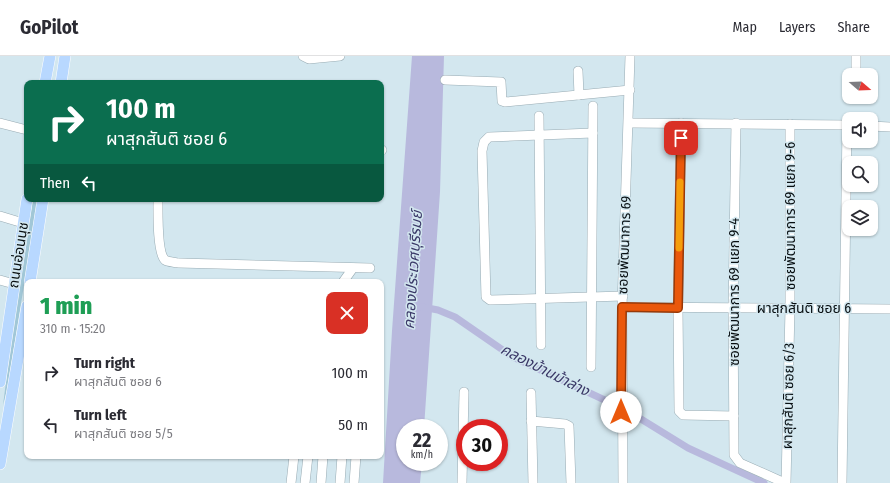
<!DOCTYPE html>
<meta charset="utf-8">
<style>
:root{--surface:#fff;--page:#f2f2f3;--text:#2b2b33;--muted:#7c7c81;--line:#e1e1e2}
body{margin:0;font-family:"Fira Sans Condensed","Noto Sans Thai",sans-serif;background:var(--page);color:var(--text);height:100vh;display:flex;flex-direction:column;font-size:15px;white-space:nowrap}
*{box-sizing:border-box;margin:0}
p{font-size:13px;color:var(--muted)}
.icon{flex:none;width:22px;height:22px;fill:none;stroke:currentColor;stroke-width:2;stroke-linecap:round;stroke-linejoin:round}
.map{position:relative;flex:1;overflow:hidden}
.details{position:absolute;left:24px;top:223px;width:360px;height:180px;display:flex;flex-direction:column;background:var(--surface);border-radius:8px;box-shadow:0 1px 3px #0004}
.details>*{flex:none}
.top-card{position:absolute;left:24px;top:24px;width:360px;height:122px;border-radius:8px;box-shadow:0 1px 3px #0004;background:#0b6e4f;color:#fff;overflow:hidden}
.needle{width:26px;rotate:109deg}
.buttons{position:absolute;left:842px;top:12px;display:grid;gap:8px}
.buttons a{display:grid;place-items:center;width:36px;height:36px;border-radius:8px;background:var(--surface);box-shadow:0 1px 3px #0004;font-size:20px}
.speed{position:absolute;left:396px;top:363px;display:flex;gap:8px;font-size:20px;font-weight:700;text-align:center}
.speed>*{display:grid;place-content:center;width:52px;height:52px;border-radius:50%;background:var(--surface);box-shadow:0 1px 3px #0004;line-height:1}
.speed small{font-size:10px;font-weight:400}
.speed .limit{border:6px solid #d22;background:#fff;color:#111}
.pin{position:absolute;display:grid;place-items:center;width:34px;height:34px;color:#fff;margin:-17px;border-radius:8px;box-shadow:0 2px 6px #0006}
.me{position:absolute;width:44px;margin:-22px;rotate:0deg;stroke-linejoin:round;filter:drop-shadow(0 0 3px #0008)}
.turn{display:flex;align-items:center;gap:14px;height:84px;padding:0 16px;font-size:18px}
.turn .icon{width:52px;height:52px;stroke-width:2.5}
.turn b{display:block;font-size:28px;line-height:34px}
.then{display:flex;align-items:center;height:38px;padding:0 16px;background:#0003;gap:8px;font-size:15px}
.round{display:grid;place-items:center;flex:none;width:42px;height:42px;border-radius:8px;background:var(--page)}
.head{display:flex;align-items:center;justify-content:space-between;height:68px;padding:0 16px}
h1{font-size:24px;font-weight:800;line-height:30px;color:#1e9e55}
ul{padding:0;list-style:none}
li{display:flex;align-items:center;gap:12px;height:52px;padding:0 16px}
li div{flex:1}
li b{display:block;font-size:15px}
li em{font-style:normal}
header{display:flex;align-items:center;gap:24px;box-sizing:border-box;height:56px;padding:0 20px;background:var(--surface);border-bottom:1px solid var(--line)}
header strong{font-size:19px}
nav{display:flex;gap:22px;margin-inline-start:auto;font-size:14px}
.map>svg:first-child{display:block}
.green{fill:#a1c7d7}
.water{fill:#b8b9dd}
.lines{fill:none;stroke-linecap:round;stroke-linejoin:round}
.canal{stroke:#b8b9dd;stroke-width:7}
.minor-casing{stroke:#98abb3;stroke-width:10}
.major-casing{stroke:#fff;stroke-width:12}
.minor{stroke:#fff;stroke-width:9}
.major{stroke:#b8d8ff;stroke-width:11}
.route-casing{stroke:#983908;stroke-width:10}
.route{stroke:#ea580c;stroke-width:7}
.slow{stroke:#f59e0b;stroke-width:7}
.labels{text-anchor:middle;stroke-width:3;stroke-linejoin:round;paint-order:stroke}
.street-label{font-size:14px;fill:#080f12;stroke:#d3e7ef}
.water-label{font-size:15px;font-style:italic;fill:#3b3968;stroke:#d3e7ef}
</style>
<header>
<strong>GoPilot</strong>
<nav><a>Map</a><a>Layers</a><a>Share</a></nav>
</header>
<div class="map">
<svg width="890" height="427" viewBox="0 0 890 427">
<rect width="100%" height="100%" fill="#d3e7ef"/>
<!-- green -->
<path class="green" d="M 33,143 L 38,143 L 7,334 L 3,349 L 18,234 Z"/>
<!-- water -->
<path class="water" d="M 412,0 L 444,0 L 440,136 L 424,372 L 405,372 L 405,406 L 422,406 L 420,427 L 383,427 L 392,275 Z"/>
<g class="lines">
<!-- canal -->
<path class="canal" d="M 422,251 L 438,254 L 455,261 L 513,301 L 628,355 L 688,392 L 764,427"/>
<defs>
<g id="minor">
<path d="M 303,0 L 309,3 L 340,0"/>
<path d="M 578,15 L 579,39"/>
<path d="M 856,19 L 856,0"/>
<path d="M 445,24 L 501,26 L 502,45 L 505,46 L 630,34"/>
<path d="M 539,60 L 541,289"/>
<path d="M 0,67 L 27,74"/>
<path d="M 629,67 L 849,69"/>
<path d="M 681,67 L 678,252 L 679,355 L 683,359 L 734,360"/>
<path d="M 736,67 L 733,252 L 734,399 L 740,407 L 785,427"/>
<path d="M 871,70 L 890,71"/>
<path d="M 593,77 L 489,81 L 484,86 L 482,95 L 486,241 L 490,244 L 623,240"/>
<path d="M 381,94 L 382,94"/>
<path d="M 158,143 C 158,154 157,197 165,204 C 168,206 174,206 178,207 L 370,212"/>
<path d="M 0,160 L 23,167"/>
<path d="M 0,224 L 14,228"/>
<path d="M 343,226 L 353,212"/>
<path d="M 622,251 L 890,253"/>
<path d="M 591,311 L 593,50"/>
<path d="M 531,337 L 533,427"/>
<path d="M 531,365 L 565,368 L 569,370 L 571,427"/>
<path d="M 291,427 L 294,400"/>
<path d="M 305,427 L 308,400"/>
<path d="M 321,427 L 323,400"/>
<path d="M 340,427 L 342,400"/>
<path d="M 354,427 L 356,400"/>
<path d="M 462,427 L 464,336"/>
<path d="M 623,427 L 622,251 L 630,0"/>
<path d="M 786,427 L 790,252 L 790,68"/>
<path d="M 842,427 L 847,69"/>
</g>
<g id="major">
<path d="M 45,27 L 50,0"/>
<path d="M 61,27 L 65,0"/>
<path d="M 30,226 L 43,143"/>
<path d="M 0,326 L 27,143"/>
<path d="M 0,408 L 27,250"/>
</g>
</defs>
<!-- minor casing -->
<use href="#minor" class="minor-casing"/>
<!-- major casing -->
<use href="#major" class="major-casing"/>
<!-- minor -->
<use href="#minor" class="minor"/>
<!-- major -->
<use href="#major" class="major"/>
</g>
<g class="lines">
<defs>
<path id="route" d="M 621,356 L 622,251 L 678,252 L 681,82"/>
</defs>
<!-- route casing -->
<use href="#route" class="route-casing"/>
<!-- route -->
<use href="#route" class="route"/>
<!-- slow -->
<path class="slow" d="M 679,192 L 680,126"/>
</g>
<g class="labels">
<!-- street labels -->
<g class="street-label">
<text transform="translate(790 160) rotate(-90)" y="5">ซอยพัฒนาการ 69 แยก 9-6</text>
<text transform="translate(624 189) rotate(-88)" y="5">ซอยพัฒนาการ 69</text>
<text transform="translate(18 199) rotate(-81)" y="5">ถนนอ่อนนุช</text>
<text transform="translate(734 236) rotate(-90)" y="5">ซอยพัฒนาการ 69 แยก 9-4</text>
<text x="804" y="257">ผาสุกสันติ ซอย 6</text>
<text transform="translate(788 340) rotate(-89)" y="5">ผาสุกสันติ ซอย 6/3</text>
</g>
<!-- water labels -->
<g class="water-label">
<text transform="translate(413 214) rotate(-86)" y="5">คลองประเวศบุรีรมย์</text>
<text transform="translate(545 314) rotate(27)" y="5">คลองบ้านม้าล่าง</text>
</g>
</g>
</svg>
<div class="buttons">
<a><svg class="needle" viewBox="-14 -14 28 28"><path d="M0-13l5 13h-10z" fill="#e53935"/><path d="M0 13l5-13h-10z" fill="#7c7c81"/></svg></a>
<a><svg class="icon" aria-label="sound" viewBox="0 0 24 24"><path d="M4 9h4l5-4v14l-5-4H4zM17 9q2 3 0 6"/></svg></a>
<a><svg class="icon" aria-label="search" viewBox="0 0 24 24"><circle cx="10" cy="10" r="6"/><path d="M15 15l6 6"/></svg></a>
<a><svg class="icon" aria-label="layers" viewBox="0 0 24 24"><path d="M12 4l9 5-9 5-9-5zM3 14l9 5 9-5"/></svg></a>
</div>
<div class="speed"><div>22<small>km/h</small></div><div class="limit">30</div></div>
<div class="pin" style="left:681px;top:82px;background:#d93025"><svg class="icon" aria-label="arrive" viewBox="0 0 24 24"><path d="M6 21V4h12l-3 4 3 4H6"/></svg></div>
<svg class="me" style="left:621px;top:356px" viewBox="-20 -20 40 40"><circle r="19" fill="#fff"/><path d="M0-13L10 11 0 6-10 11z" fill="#ea580c"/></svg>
<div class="top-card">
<div class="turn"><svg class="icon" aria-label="right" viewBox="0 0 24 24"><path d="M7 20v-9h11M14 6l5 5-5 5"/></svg><div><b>100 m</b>ผาสุกสันติ ซอย 6</div></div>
<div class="then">Then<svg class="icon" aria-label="left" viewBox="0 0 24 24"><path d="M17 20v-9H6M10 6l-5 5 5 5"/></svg></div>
</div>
<section class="details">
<div class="head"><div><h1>1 min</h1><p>310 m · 15:20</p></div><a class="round" style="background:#d93025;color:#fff"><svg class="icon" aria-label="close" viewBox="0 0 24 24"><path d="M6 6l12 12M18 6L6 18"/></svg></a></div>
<ul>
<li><svg class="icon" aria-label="right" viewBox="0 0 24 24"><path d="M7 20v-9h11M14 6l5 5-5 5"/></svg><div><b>Turn right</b><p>ผาสุกสันติ ซอย 6</p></div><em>100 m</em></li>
<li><svg class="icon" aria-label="left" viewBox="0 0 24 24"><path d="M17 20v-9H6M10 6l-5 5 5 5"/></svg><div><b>Turn left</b><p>ผาสุกสันติ ซอย 5/5</p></div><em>50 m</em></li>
</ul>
</section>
</div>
